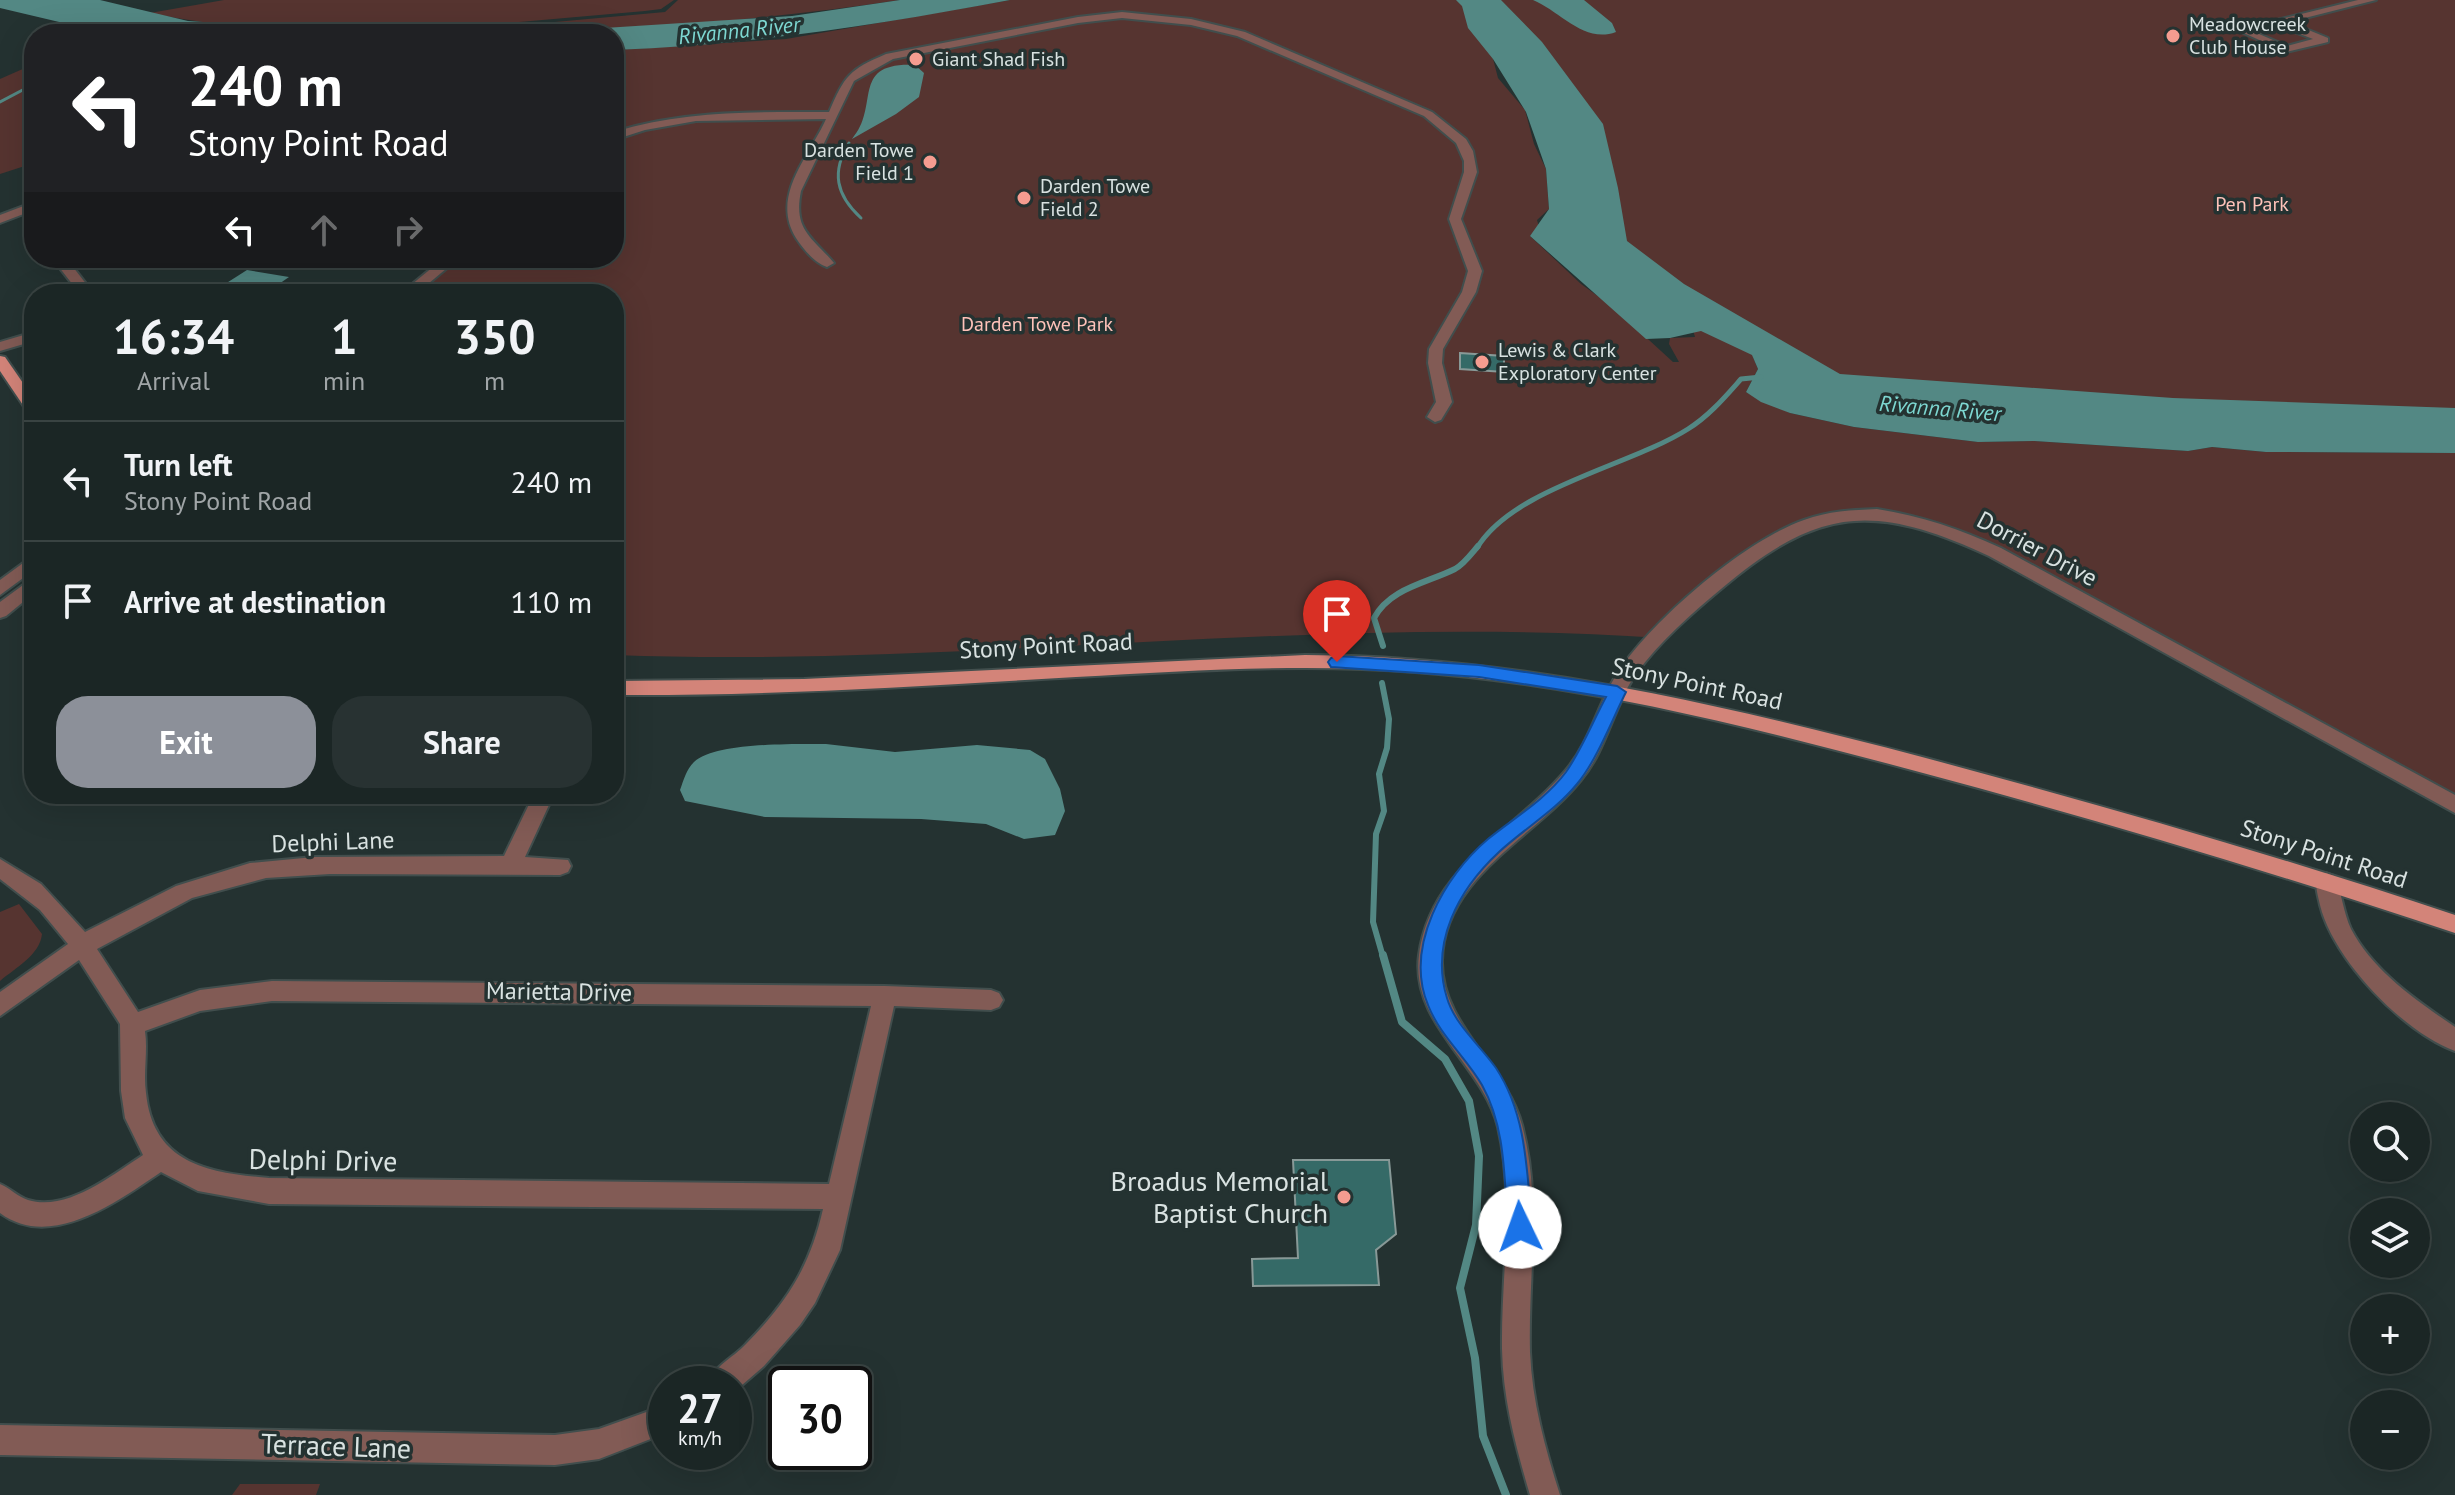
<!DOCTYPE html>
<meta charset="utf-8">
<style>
:root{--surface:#1b2625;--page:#283232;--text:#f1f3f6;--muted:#a0a5a7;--line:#394342;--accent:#8c9099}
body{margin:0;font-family:"PT Sans",sans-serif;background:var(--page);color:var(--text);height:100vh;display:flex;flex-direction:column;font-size:30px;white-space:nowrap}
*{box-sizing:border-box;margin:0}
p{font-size:26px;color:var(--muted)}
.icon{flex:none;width:44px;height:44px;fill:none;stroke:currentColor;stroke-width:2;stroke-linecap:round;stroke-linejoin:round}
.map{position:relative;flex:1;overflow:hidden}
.details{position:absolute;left:24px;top:284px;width:600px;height:520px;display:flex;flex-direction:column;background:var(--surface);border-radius:32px;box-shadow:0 8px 32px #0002,0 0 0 2px var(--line)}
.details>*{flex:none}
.hud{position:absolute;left:24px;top:24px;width:600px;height:244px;border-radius:32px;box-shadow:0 8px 32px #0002,0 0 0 2px var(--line);background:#202124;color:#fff;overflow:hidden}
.fabs{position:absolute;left:2350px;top:1102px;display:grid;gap:16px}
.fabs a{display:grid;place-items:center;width:80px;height:80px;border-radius:50%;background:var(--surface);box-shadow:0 8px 32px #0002,0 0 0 2px var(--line);font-size:40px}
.speed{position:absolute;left:648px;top:1366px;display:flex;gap:16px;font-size:40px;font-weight:700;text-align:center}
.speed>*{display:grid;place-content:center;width:104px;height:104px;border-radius:50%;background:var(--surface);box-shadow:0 8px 32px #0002,0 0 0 2px var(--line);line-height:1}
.speed small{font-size:20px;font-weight:400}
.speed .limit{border:4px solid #111;border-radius:12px;background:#fff;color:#111}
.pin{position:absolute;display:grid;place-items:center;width:68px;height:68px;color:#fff;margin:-82px -34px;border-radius:50% 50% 50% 0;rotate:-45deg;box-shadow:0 0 8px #0007}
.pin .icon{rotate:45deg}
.me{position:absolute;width:88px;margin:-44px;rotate:357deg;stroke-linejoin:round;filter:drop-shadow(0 0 6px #0008)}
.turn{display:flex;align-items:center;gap:28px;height:168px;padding:0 32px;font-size:36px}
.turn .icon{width:104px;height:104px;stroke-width:2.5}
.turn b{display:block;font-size:56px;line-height:68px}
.lanes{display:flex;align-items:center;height:76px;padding:0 32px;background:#0003;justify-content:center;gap:40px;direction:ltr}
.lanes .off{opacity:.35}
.eta{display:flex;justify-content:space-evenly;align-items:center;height:136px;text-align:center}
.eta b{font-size:48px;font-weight:700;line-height:56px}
.action{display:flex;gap:16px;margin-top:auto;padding:16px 32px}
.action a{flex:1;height:92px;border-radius:32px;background:var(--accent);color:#fff;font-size:32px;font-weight:700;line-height:92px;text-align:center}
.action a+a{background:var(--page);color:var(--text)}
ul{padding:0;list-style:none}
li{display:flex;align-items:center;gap:24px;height:120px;padding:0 32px;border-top:2px solid var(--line)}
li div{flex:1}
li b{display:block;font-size:30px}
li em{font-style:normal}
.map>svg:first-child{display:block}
.green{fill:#563430}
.water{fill:#538884}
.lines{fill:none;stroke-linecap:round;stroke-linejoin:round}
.stream-far3{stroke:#538884;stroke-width:3}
.stream-far2{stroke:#538884;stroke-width:5}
.stream-far1{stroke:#538884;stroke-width:6}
.stream{stroke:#538884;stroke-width:8}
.building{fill:#356a67;stroke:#889997;stroke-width:2}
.minor-casing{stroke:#414e4d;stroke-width:4}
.major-casing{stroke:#414e4d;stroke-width:4}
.minor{fill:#825b55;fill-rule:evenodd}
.major{fill:#d38479;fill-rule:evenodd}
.route{fill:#1a73e8;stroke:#114b97;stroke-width:2}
.poi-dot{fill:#f59c90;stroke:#243231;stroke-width:3}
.labels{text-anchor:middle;stroke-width:7;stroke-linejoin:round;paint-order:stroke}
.far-poi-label{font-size:20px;fill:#d9e2e1;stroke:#243231;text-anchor:start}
.far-park-label{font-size:20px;fill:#fec2b9;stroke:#243231}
.far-water-label{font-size:22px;font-style:italic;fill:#7dd7d1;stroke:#243231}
.street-label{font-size:24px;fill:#d9e2e1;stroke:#243231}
.near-street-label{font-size:28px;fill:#d9e2e1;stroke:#243231}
.near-poi-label{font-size:28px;fill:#d9e2e1;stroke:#243231;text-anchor:end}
</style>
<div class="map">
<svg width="2455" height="1495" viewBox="0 0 2455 1495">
<rect width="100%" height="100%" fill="#243231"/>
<!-- green -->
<g class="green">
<path d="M 224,0 L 674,0 L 661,9 L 645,11 L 497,24 L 455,23 L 458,28 L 488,28 L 665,12 L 678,0 L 900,0 C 745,23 590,34 434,34 C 340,34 242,32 150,13 Z"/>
<path d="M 1010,0 L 1462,0 L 1492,55 L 1498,78 L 1525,110 L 1534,144 L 1546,169 L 1549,209 L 1537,220 L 1539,227 L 1530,236 L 1581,284 L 1613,307 L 1673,362 L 1679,362 L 1669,344 L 1670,338 L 1695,337 L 1693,330 L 1618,267 L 1488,0 L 2455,0 L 2455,413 L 1905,394 L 1753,357 L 1758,369 L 1746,392 L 1790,413 L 1854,427 L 1978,442 L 2034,441 L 2188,451 L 2212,447 L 2266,452 L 2455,453 L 2455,809 L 2010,560 L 1920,522 L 1844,518 L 1785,535 L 1662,638 C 1312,614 963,668 614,655 L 614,294 L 408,294 L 453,258 L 614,258 L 614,136 L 624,131 L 624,118 L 614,110 L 614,50 L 786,39 Z"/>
<path d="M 34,64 L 34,163 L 0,174 L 0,79 Z"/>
<path d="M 19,904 L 42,934 C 40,955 15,968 0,981 L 0,912 Z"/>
<path d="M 240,1484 L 320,1484 L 316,1495 L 232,1495 Z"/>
</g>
<!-- water -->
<g class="water">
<path d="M 0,0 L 100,0 L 188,21 L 384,34 L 110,34 L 0,8 Z"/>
<path d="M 900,0 L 1010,0 C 878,25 748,45 614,50 L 614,34 L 511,34 L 792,16 Z"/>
<path d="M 1456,0 L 1501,0 L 1542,42 L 1603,124 L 1618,188 L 1627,241 L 1684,284 L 1840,374 L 2173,398 L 2455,408 L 2455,453 L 2266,452 L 2212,447 L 2188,451 L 2034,441 L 1978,442 L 1854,427 L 1790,413 L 1761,402 L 1746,392 L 1758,369 L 1752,355 L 1701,331 L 1670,338 L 1646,339 L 1530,236 L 1549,209 L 1546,169 L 1526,112 L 1493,59 L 1468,28 L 1462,6 Z"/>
<path d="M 1533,0 L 1584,0 L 1612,23 L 1616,32 C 1584,44 1560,11 1533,0 Z"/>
<path d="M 915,65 L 924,73 L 919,97 L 896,114 L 852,139 C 881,106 849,62 915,65 Z"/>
<path d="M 247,270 L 289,277 L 266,293 L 241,289 L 230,294 L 214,291 Z"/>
<path d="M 826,744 L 895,752 L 977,745 L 1030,750 L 1045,759 L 1060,789 L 1065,811 L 1055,835 L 1024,839 L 986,824 L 921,819 L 765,817 L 685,801 L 680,790 C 684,779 686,770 694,762 C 715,742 797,744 826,744 Z"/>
</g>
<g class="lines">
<!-- stream-far3 -->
<g class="stream-far3">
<path d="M 0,102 L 34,84"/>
<path d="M 849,143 C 831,172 836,195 861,218"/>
</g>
<!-- stream-far2 -->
<path class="stream-far2" d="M 1477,548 C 1513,488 1630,466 1688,429 C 1709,416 1725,397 1741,379 L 1761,377"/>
<!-- stream-far1 -->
<g class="stream-far1">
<path d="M 1383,646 L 1374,618 C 1390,588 1427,583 1455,569 C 1464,564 1472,553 1478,546"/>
<path d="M 1382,683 L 1389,719 L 1387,748 L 1379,774 L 1384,811 L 1376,834 L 1373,922 L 1383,957"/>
</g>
<!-- stream -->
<path class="stream" d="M 1383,955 L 1402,1022 L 1445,1059 L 1469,1101 L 1479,1156 L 1476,1225 L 1460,1288 L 1475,1358 L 1483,1436 L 1506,1495"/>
</g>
<!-- building -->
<g class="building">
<path d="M 1460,353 L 1504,356 L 1504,372 L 1460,369 Z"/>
<path d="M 1293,1160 L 1389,1160 L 1396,1234 L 1376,1250 L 1379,1285 L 1253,1286 L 1252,1259 L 1298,1258 Z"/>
</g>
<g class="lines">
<defs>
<g id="minor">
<path d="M 2358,0 L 2376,0 L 2289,22 L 2328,38 L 2328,42 L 2324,43 L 2286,52 L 2237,30 ZM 2277,25 L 2313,39 L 2287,46 L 2252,31 Z"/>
<path d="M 1122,12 L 1191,19 L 1245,32 L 1432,112 L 1466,139 L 1473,151 L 1477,172 L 1461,219 L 1482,271 L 1476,292 L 1443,349 L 1442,363 L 1452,402 L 1441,420 L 1435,422 L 1427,417 L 1436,402 L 1428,363 L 1429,349 L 1462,292 L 1468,271 L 1449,219 L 1464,172 L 1464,161 L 1456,143 L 1424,116 L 1237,36 L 1191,25 L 1122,18 L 1078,23 L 893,59 L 854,81 L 801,191 C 793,230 812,237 834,263 L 827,267 C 815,263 803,249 796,238 C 770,196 809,157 826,119 L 696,121 L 645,130 L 614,140 L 614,132 C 685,110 755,112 829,112 C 845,75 849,70 886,54 L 1078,17 Z"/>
<path d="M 34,202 L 34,210 L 0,223 L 0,215 Z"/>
<path d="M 52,258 L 66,258 L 94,294 L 80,294 Z"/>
<path d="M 444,258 L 459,258 L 416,294 L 400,294 Z"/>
<path d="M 34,332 L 34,341 L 0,351 L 0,342 Z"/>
<path d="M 1877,509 C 1922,516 1960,529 2001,548 L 2455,795 L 2455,813 L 1989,556 C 1874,503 1819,506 1721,589 C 1691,614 1659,642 1636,674 C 1613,707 1607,749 1581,780 C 1535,838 1444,876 1442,960 C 1440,1024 1506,1065 1522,1125 C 1542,1200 1528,1276 1530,1352 C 1532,1401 1545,1448 1560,1495 L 1530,1495 C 1516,1447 1503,1400 1502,1349 C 1501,1275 1515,1200 1498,1127 C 1483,1065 1410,1024 1419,955 C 1431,866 1514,832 1566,770 C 1589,743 1597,707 1615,677 C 1648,623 1744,541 1804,520 C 1828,511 1852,510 1877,509 Z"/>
<path d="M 34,555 L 34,570 L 0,595 L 0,580 Z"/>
<path d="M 34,577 L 34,593 L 6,616 L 0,618 L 0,602 Z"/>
<path d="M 534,794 L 554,794 L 525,857 L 568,860 L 571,866 L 568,872 L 560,875 L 330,874 L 266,878 L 192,898 L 97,949 L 138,1012 L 200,990 L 272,981 L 885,986 L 991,990 L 999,993 L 1003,1000 L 999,1007 L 991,1010 L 894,1006 L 840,1250 L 815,1303 L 800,1325 L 764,1366 L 734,1392 L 734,1384 L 707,1384 C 714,1366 733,1358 746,1344 C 787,1302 810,1267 823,1209 L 269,1204 L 198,1191 L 161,1172 C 118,1201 51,1251 0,1213 L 0,1184 C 10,1188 18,1197 28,1200 C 67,1212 112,1175 143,1155 L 125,1118 L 121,1091 L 120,1024 L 79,960 L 0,1016 L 0,992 L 68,944 L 40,910 L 0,879 L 0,859 L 41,884 L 85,932 L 176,886 L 250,863 L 314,857 L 504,856 ZM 272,1001 L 871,1006 L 829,1184 L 269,1178 C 209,1173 153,1164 146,1093 C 143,1072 148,1052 145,1031 L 200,1011 Z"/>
<path d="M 2326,873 L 2334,876 C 2342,892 2343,912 2351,929 C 2373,971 2417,1001 2455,1027 L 2455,1051 C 2403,1032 2333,959 2320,905 C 2318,895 2314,885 2318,876 Z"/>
<path d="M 666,1405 L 666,1433 L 599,1459 L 555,1465 L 0,1455 L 0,1425 L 555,1435 L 599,1429 Z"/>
</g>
<g id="major">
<path d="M 0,356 L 5,357 L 34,399 L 34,416 L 29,414 L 0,371 Z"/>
<path d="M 1305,655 C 1516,656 1719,704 1922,757 C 2101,805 2279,856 2455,915 L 2455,933 C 2279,874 2102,821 1923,773 C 1756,728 1588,685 1415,672 C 1302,663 1188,671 1076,677 C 922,686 768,696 614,695 L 614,681 L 804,679 Z"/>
</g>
</defs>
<!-- minor casing -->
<use href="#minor" class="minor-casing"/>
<!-- major casing -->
<use href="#major" class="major-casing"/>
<!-- minor -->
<use href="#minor" class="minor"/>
<!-- major -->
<use href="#major" class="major"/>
</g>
<!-- route -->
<path class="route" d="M 1337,656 L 1479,665 L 1617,686 L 1626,692 C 1612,720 1597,760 1577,784 C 1555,811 1525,828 1499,852 C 1458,890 1430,943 1447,998 C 1455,1025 1480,1045 1496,1068 C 1527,1115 1527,1173 1532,1227 L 1529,1235 L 1520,1239 L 1512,1235 L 1508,1227 C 1504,1179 1506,1128 1482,1085 C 1466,1057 1440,1036 1428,1005 C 1404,947 1444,876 1488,839 C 1514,818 1546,799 1566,772 C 1582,749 1593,721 1606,697 L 1479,677 L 1331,667 L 1328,662 L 1331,658 Z"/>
<!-- markers -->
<g class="poi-dot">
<circle cx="2173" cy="36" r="8"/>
<circle cx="916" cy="59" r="8"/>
<circle cx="930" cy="162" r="8"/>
<circle cx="1024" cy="198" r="8"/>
<circle cx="1482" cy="362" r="8"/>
<circle cx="1344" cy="1197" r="8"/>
</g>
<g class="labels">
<!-- far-poi labels -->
<g class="far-poi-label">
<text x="2189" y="31">Meadowcreek<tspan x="2189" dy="23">Club House</tspan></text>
<text x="932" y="66">Giant Shad Fish</text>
<text x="914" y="157" text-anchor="end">Darden Towe<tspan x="914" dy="23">Field 1</tspan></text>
<text x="1040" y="193">Darden Towe<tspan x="1040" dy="23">Field 2</tspan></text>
<text x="1498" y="357">Lewis &amp; Clark<tspan x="1498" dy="23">Exploratory Center</tspan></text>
</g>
<!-- far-park labels -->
<g class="far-park-label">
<text x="2252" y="211">Pen Park</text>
<text x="1037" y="331">Darden Towe Park</text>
</g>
<!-- far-water labels -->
<g class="far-water-label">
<text transform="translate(739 30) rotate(-6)" y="8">Rivanna River</text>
<text transform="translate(1940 408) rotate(5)" y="8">Rivanna River</text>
</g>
<!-- street labels -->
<g class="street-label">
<text transform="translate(2037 549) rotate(28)" y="8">Dorrier Drive</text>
<text transform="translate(1046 646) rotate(-3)" y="8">Stony Point Road</text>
<text transform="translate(1697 684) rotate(12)" y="8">Stony Point Road</text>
<text transform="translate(333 842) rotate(-2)" y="8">Delphi Lane</text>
<text transform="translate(2324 854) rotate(18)" y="8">Stony Point Road</text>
<text transform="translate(559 992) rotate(1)" y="8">Marietta Drive</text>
</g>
<!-- near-street labels -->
<g class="near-street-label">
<text transform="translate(323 1160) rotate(1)" y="10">Delphi Drive</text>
<text transform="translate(336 1446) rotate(2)" y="10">Terrace Lane</text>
</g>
<!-- near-poi labels -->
<g class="near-poi-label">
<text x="1328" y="1191">Broadus Memorial<tspan x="1328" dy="32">Baptist Church</tspan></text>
</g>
</g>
</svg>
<div class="fabs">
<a><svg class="icon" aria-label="search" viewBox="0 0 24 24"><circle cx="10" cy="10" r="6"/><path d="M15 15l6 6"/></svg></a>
<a><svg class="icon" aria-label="layers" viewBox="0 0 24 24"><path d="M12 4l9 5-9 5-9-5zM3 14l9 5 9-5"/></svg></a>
<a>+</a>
<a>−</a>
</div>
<div class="speed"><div>27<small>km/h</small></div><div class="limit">30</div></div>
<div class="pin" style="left:1337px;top:662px;background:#d93025"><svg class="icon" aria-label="arrive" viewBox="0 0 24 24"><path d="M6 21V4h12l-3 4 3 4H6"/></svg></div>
<svg class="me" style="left:1520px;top:1227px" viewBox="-20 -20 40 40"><circle r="19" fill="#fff"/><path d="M0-13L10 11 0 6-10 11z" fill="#1a73e8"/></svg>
<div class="hud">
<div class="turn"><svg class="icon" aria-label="left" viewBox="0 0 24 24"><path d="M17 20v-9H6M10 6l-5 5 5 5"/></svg><div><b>240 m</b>Stony Point Road</div></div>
<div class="lanes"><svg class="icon" aria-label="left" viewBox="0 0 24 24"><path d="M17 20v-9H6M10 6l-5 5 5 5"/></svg><svg class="icon off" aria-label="ahead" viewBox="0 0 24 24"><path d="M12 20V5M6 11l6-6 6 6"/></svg><svg class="icon off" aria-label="right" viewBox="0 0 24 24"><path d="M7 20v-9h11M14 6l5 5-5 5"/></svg></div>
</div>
<section class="details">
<div class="eta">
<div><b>16:34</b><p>Arrival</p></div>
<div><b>1</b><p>min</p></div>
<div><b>350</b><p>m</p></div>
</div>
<ul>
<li><svg class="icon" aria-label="left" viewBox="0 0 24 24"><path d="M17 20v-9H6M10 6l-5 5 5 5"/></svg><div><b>Turn left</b><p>Stony Point Road</p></div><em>240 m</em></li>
<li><svg class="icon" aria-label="arrive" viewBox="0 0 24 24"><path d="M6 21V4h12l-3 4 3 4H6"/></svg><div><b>Arrive at destination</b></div><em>110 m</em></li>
</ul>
<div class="action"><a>Exit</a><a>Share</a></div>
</section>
</div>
